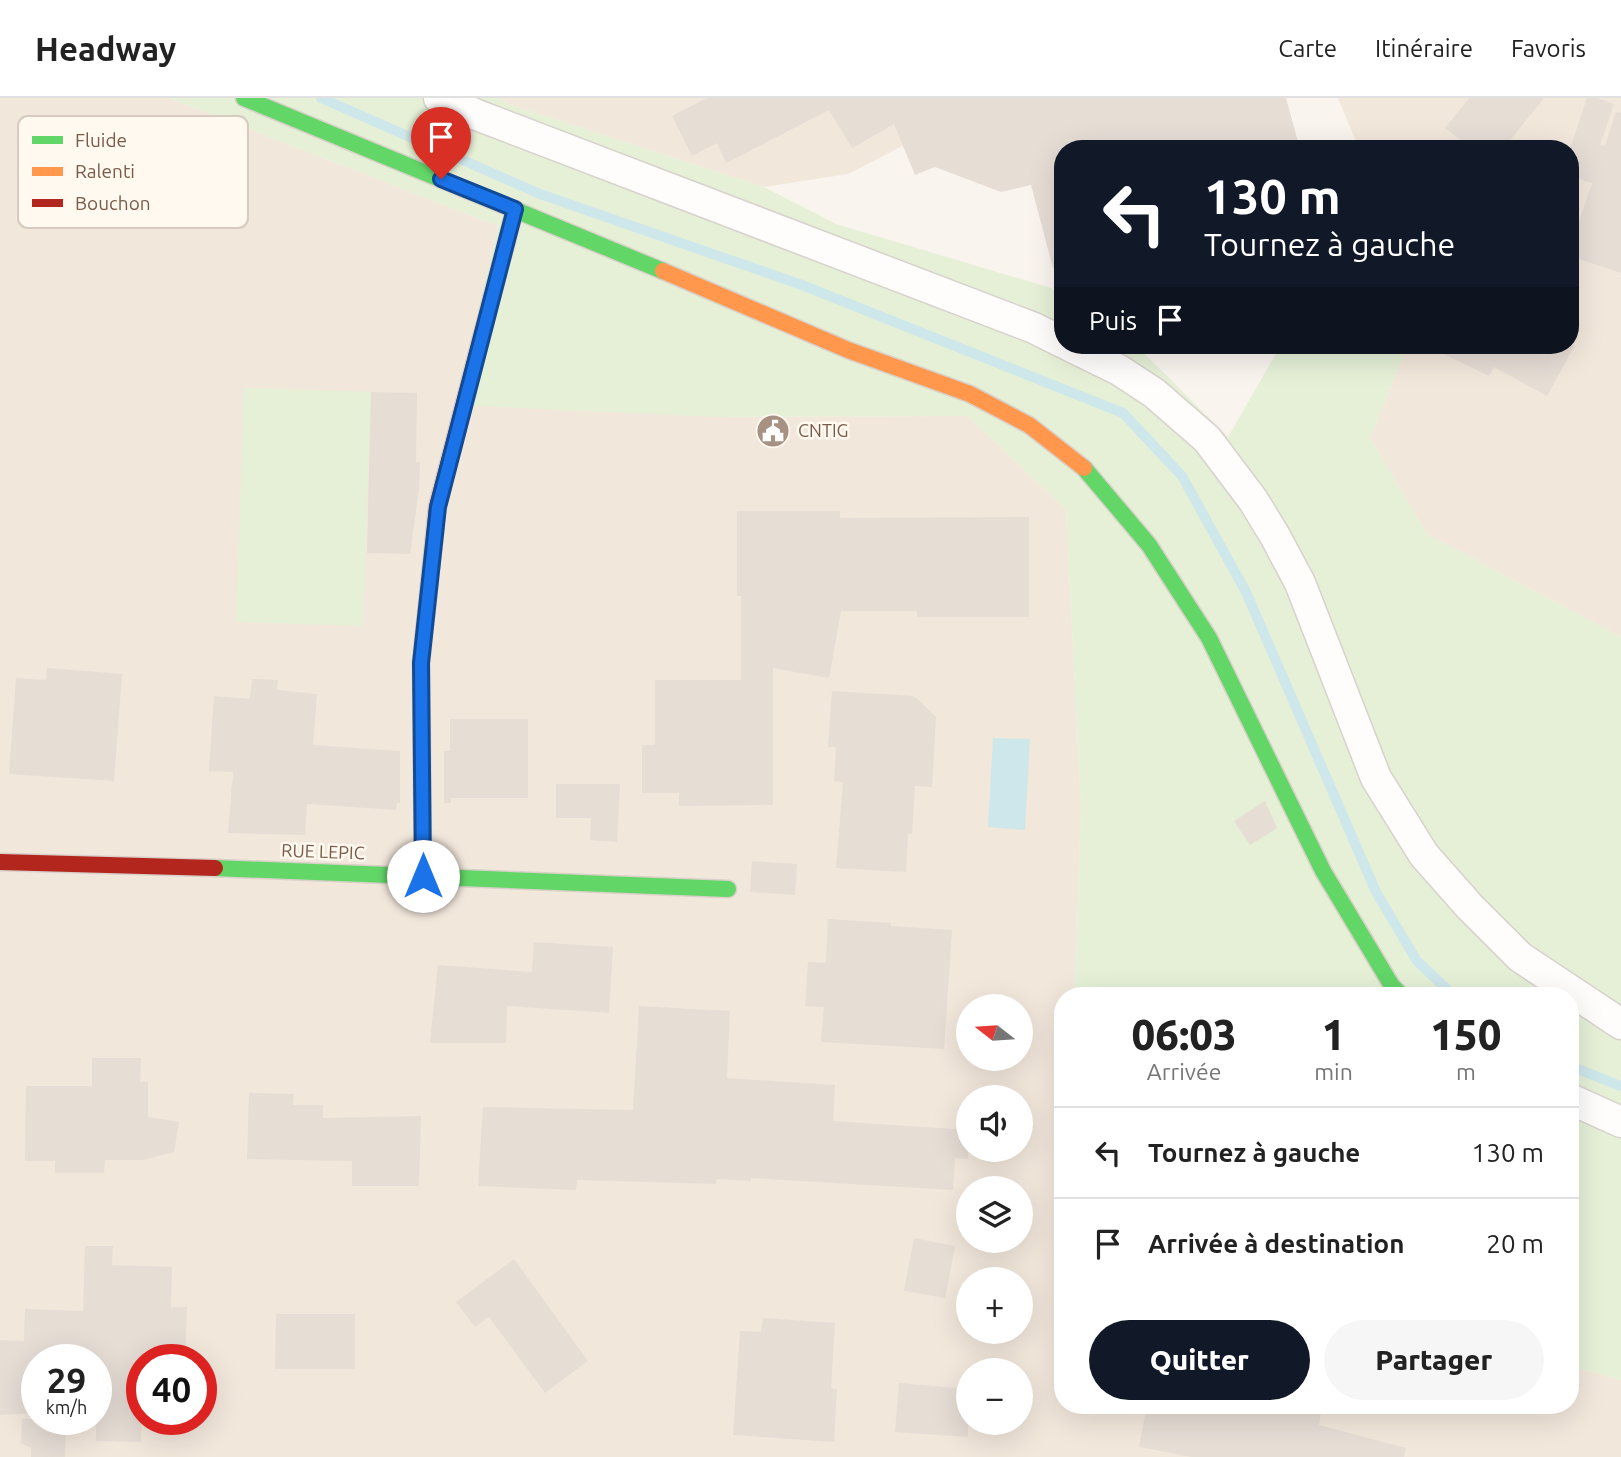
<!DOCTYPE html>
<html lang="fr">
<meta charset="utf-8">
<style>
:root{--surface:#fff;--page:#f6f6f6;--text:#222;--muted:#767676;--line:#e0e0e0;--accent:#111827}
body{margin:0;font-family:Ubuntu,sans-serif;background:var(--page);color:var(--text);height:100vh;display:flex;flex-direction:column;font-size:26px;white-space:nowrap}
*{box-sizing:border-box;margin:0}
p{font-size:23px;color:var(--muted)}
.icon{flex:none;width:38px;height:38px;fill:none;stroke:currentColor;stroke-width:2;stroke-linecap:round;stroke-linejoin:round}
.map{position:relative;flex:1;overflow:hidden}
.side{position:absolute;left:1054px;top:889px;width:525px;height:427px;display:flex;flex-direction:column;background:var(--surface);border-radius:28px;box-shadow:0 7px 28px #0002}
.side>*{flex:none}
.banner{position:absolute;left:1054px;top:42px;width:525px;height:214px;border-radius:28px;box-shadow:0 7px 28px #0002;background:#111827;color:#fff;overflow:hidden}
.needle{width:46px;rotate:287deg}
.fabs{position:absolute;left:956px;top:896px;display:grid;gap:14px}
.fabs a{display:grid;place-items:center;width:77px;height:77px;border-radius:50%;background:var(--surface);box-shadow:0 7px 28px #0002;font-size:35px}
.speed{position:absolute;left:21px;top:1246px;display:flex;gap:14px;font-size:35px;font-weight:700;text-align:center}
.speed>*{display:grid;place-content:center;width:91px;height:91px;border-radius:50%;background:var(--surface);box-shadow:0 7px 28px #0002;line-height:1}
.speed small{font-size:18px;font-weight:400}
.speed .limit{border:10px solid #d22;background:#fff;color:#111}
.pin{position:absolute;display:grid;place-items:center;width:60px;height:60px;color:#fff;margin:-72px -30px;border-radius:50% 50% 50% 0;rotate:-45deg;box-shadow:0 0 7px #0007}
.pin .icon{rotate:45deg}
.me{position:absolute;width:77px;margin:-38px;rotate:0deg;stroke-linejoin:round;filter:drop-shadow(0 0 5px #0008)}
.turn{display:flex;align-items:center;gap:24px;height:147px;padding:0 35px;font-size:32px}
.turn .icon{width:91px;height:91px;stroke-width:2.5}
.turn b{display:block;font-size:49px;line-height:60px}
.then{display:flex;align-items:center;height:66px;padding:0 35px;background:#0003;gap:14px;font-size:26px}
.eta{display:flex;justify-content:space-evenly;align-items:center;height:119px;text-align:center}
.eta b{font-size:42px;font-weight:800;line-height:49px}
.cta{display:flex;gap:14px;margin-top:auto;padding:14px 35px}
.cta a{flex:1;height:80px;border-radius:42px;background:var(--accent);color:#fff;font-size:28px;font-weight:800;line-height:80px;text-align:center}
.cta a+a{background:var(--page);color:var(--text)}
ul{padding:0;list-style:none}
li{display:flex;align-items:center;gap:21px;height:91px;padding:0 35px;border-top:2px solid var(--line)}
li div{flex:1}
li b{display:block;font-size:26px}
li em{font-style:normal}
header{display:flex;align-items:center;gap:42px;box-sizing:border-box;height:98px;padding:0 35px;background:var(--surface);border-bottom:2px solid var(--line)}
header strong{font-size:33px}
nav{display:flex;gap:38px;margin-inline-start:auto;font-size:24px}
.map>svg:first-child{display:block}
.residential{fill:#f2e7db;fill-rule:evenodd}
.green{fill:#e5f0d7}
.water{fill:#cee7ea}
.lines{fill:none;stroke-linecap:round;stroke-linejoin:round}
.stream{stroke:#cee7ea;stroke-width:10}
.building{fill:#e6ddd5}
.street-casing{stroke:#d8d1cc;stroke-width:33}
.fast-casing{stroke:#d9d0c9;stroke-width:19}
.slow-casing{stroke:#d9d0c9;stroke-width:19}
.jam-casing{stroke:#d9d0c9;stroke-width:19}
.street{stroke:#fefdfc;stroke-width:30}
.fast{stroke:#63d668;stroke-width:16}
.slow{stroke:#ff974d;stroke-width:16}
.jam{stroke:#b3261e;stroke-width:16}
.route-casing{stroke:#114b97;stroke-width:18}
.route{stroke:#1a73e8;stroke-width:12}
.labels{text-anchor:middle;stroke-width:5;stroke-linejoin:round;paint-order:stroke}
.poi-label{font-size:18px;fill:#7a5b4a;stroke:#fff9f0;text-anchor:start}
.street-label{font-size:18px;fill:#7a5b4a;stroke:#fff9f0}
.key{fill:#fff9f0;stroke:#d7cabe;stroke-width:2}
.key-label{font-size:19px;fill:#7a5b4a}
</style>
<header>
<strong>Headway</strong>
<nav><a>Carte</a><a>Itinéraire</a><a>Favoris</a></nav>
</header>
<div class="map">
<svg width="1621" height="1359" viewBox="0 0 1621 1359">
<rect width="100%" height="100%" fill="#f9f4ee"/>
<!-- residential -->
<g class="residential">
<path d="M 0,0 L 169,0 L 498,128 L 716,319 L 968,318 L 1066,412 L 1081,709 L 1075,898 L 1062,898 L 1062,1307 L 1570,1307 L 1570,1268 L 1621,1282 L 1621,1359 L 0,1359 ZM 968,908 L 1020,908 L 1020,961 L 968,961 ZM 968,999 L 1020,999 L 1020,1052 L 968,1052 ZM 968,1090 L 1020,1090 L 1020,1143 L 968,1143 ZM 968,1181 L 1020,1181 L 1020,1234 L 968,1234 ZM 37,1262 L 96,1262 L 96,1321 L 37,1321 ZM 142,1262 L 201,1262 L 201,1321 L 142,1321 ZM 968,1272 L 1020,1272 L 1020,1325 L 968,1325 Z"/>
<path d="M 499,0 L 995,0 L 848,76 L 764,89 L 508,6 Z"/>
<path d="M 1338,0 L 1621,0 L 1621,539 L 1427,436 L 1370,340 L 1408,247 L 1570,247 L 1570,51 L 1359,51 Z"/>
</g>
<!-- green -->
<g class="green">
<path d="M 169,0 L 499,0 L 508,6 L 764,89 L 836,126 L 1051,190 L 1062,198 L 1062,247 L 1132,247 L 1146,257 L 1228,339 L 1281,247 L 1408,247 L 1370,340 L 1427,436 L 1621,539 L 1621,1282 L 1570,1268 L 1570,898 L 1075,898 L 1081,709 L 1066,412 L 968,318 L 716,319 L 455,307 L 498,128 Z"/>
<path d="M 244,290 L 371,294 L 363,528 L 236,524 Z"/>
</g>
<!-- water -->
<path class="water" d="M 993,640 L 1030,641 L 1025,732 L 988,729 Z"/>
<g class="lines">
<!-- stream -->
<g class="stream">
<path d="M 321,0 L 540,96 L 802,187 L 1123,315 L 1182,378 L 1246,494 L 1376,794 L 1417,863 L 1454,898"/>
<path d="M 1570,968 L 1621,988"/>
</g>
</g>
<!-- building -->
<g class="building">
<path d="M 707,0 L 1286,0 L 1300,51 L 1062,51 L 1062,169 L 1053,170 L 1031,87 L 1001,94 L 935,69 L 915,77 L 894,26 L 852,50 L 829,12 L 726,65 L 717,45 L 692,58 L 672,18 Z"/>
<path d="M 1469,0 L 1544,0 L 1503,51 L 1472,51 L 1445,30 Z"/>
<path d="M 1587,0 L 1597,0 L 1614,6 L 1600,47 L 1605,48 L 1616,14 L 1621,15 L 1621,175 L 1570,158 L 1570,151 L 1592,85 L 1570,78 L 1570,51 Z"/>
<path d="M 1425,247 L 1575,247 L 1547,298 L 1494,269 L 1489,278 Z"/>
<path d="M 371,294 L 417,295 L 416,364 L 420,364 L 419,392 L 410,456 L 367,455 Z"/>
<path d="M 737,413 L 840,413 L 840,420 L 1029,419 L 1029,519 L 917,519 L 917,513 L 841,513 L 829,580 L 773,570 L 773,707 L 679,708 L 679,695 L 642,695 L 642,647 L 655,647 L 655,582 L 741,582 L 741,498 L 737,498 Z"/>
<path d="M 47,570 L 122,576 L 114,683 L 9,676 L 16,580 L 46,582 Z"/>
<path d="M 252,581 L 278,582 L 277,592 L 317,596 L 313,647 L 400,653 L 400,705 L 397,705 L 396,712 L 307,706 L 305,737 L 228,735 L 233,674 L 209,673 L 214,598 L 250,601 Z"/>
<path d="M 832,593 L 914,598 L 936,619 L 932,689 L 915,688 L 912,736 L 908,736 L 906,774 L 836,770 L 843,684 L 834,683 L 836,649 L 828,649 Z"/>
<path d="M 450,621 L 528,621 L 528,700 L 451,700 L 451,705 L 444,705 L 444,653 L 450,653 Z"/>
<path d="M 556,686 L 620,686 L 617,744 L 590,742 L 591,720 L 556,720 Z"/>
<path d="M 1265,703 L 1277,730 L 1250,747 L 1234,723 Z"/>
<path d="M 752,763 L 797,766 L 795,797 L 750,794 Z"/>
<path d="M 828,821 L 891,825 L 891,828 L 952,832 L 944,951 L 821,944 L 824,909 L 805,908 L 808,864 L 826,865 Z"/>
<path d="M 534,844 L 613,849 L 609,915 L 507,908 L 506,945 L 430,945 L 438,867 L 532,874 Z"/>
<path d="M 639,908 L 730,913 L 727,980 L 835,987 L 833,1023 L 968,1032 L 968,1061 L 955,1060 L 953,1092 L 751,1080 L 751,1083 L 717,1081 L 716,1086 L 577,1082 L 576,1092 L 478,1088 L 483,1009 L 633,1012 Z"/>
<path d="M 92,960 L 141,960 L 140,984 L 148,984 L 148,1019 L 179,1024 L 174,1054 L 143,1062 L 105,1062 L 104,1075 L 55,1075 L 55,1063 L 25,1063 L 26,988 L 92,988 Z"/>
<path d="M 249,995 L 294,996 L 293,1007 L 323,1007 L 323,1020 L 421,1018 L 419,1088 L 352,1088 L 352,1063 L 247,1061 Z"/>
<path d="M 914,1140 L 955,1148 L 945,1200 L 904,1193 Z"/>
<path d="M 85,1148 L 113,1148 L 112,1167 L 172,1169 L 171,1209 L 187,1209 L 185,1262 L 142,1262 L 141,1344 L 96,1343 L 96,1262 L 37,1262 L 37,1315 L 0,1317 L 0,1242 L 24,1243 L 25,1211 L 83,1213 Z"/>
<path d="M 514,1161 L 588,1263 L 545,1295 L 489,1219 L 475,1229 L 456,1204 Z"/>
<path d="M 276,1216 L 355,1216 L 355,1271 L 275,1271 Z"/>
<path d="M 763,1220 L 835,1225 L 831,1290 L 837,1291 L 834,1344 L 733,1337 L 740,1233 L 761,1234 Z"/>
<path d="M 899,1285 L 968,1291 L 968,1339 L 895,1334 Z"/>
<path d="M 1147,1307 L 1322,1307 L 1319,1327 L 1406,1350 L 1404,1359 L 1192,1359 L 1139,1349 Z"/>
<path d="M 22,1321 L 66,1321 L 65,1359 L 31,1359 L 31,1350 L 21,1345 Z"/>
</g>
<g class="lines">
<defs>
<g id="street">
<path d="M 439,0 L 477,17 L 1034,230 L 1062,244"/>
<path d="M 1068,247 L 1119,272 L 1154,295 L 1207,341 L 1253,402 L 1275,438 L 1300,485 L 1376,680 L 1424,757 L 1470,809 L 1520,859 L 1621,926"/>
<path d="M 1570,1001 L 1621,1024"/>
</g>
<g id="fast">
<path d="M 244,0 L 663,173"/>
<path d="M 492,198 L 515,111"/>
<path d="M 1084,370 L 1149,447 L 1209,540 L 1323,773 L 1392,888 L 1402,898"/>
<path d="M 215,770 L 728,791"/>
<path d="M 423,777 L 421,564 L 434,440"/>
</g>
<path id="slow" d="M 663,173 L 848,252 L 970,296 L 1029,327 L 1084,370"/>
<g id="jam">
<path d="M 434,440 L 437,409 L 492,198"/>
<path d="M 0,764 L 215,770"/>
</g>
</defs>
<!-- street casing -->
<use href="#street" class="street-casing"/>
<!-- fast casing -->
<use href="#fast" class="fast-casing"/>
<!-- slow casing -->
<use href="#slow" class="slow-casing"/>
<!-- jam casing -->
<use href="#jam" class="jam-casing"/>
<!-- street -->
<use href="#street" class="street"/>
<!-- fast -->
<use href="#fast" class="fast"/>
<!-- slow -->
<use href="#slow" class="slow"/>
<!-- jam -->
<use href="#jam" class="jam"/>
</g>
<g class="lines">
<defs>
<path id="route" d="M 423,778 L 421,565 L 438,409 L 515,111 L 441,81"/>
</defs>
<!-- route casing -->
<use href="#route" class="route-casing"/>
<!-- route -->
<use href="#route" class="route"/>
</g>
<!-- icons -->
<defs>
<symbol id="civic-disc" viewBox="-11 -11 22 22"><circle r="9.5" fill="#a69183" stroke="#fff9f0"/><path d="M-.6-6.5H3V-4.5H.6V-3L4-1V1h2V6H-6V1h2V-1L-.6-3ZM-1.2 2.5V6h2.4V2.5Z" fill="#fff"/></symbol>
</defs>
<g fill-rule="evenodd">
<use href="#civic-disc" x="754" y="314" width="38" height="38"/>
</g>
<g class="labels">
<!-- poi labels -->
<g class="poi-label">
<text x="798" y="339">CNTIG</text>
</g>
<!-- street labels -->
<g class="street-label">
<text transform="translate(323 754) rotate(2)" y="6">RUE LEPIC</text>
</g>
</g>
<!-- legend -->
<rect x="18" y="18" width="230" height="112" rx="10" class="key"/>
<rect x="32" y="38" width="31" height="8" fill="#63d668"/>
<rect x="32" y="69" width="31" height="9" fill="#ff974d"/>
<rect x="32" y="101" width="31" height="8" fill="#b3261e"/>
<g class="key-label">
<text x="75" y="49">Fluide</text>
<text x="75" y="80">Ralenti</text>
<text x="75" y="112">Bouchon</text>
</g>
</svg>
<div class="fabs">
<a><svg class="needle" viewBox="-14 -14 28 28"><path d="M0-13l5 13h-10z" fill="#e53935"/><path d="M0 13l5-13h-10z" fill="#767676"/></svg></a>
<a><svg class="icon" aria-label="sound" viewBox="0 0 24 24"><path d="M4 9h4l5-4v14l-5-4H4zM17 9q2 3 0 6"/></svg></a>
<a><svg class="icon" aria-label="layers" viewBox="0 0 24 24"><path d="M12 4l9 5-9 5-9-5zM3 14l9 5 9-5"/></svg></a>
<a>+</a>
<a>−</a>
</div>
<div class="speed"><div>29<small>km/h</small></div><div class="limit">40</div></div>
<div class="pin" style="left:441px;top:81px;background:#d93025"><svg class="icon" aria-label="arrive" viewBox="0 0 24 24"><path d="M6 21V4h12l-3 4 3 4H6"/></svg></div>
<svg class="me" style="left:423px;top:778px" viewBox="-20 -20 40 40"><circle r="19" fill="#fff"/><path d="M0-13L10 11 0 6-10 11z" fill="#1a73e8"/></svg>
<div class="banner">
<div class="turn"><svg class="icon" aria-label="left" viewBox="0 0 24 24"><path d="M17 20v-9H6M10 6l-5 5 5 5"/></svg><div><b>130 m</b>Tournez à gauche</div></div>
<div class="then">Puis<svg class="icon" aria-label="arrive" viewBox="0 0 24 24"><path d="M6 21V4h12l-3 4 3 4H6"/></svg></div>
</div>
<section class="side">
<div class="eta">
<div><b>06:03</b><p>Arrivée</p></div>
<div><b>1</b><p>min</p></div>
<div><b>150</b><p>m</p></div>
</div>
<ul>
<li><svg class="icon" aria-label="left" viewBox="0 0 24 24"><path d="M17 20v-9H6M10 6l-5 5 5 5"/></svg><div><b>Tournez à gauche</b></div><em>130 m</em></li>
<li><svg class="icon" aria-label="arrive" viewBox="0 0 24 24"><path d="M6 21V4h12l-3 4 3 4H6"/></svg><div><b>Arrivée à destination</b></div><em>20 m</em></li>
</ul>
<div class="cta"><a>Quitter</a><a>Partager</a></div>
</section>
</div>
